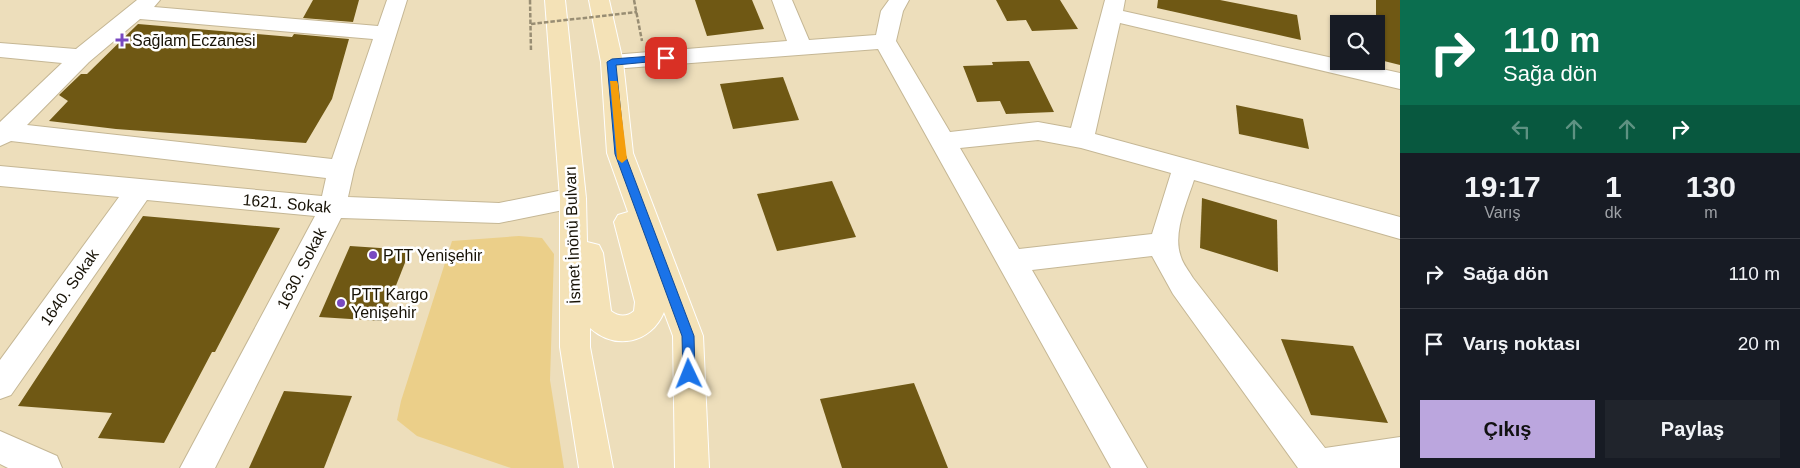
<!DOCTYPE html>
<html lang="tr">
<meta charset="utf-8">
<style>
:root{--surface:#171b24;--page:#20242c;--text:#f1f3f6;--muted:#9ea1a6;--line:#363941;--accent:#bba6de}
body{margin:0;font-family:Helvetica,sans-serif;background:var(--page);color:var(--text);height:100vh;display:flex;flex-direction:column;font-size:19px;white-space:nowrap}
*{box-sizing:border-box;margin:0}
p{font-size:16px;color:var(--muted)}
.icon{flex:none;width:28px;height:28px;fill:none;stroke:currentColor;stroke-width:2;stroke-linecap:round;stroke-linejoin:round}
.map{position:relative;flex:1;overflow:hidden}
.panel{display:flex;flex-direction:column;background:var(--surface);width:400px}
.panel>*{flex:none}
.hud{background:#0b6e4f;color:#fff;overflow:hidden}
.controls{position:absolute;left:1330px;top:15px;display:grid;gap:10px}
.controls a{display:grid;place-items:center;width:55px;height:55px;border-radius:0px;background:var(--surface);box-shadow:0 1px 4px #0004;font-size:25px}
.pin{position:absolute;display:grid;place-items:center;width:42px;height:42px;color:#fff;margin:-21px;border-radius:10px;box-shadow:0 2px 8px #0006}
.me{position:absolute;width:55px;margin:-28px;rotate:358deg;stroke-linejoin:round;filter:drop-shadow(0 0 4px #0008)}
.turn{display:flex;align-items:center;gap:18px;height:105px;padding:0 20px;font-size:22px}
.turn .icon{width:65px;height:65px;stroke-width:2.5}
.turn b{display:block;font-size:35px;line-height:42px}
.lanes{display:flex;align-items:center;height:48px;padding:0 20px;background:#0003;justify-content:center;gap:25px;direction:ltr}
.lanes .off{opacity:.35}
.eta{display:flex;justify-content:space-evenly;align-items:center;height:85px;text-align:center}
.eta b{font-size:30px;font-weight:700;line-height:35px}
.button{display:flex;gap:10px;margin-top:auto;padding:10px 20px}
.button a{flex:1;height:58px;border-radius:0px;background:var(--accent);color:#111;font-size:20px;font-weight:700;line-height:58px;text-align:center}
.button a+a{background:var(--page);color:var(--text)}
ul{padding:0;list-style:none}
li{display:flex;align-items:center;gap:15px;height:70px;padding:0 20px;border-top:1px solid var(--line)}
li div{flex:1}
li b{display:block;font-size:19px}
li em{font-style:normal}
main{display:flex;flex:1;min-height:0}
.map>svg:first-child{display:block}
.green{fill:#ebcf89}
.building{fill:#6f5814}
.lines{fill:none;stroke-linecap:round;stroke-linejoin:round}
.minor-casing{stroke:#c5b795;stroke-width:2}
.major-casing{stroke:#fff;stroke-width:2}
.path{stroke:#988d73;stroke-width:2.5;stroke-dasharray:4.5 2;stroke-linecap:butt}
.minor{fill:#fff;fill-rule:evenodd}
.major{fill:#f4e2b7;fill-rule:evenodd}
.path-bridge{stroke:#988d73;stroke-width:2.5;stroke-dasharray:4.5 2;stroke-linecap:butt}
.route{fill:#1a73e8;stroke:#114b97}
.slow{fill:#f59e0b}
.poi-dot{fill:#7949c1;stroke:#fff;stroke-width:2}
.labels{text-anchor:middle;stroke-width:5;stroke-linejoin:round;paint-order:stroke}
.poi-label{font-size:16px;fill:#171206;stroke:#fff;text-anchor:start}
.street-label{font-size:16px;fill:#171206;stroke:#fff}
</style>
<main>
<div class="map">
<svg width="1400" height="468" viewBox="0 0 1400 468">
<rect width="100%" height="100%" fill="#eddebb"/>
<!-- green -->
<path class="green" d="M 519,236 L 542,238 L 554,254 L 550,380 L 564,468 L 511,468 L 417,436 L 397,420 L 401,401 L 452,241 Z"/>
<!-- building -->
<g class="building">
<path d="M 313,0 L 359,0 L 353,22 L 303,18 Z"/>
<path d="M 695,0 L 752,0 L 764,29 L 707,36 Z"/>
<path d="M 996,0 L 1060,0 L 1078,29 L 1032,31 L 1026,20 L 1007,21 Z"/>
<path d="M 1158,0 L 1220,0 L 1297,15 L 1301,40 L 1157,8 Z"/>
<path d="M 1376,0 L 1400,0 L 1400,65 L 1376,59 Z"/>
<path d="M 138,24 L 292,37 L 294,34 L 349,39 L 332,99 L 306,143 L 116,129 L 49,121 L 68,101 L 59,95 L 81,74 L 87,74 Z"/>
<path d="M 1029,61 L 1054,112 L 1006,114 L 1000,101 L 977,102 L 963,66 L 993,65 L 992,62 Z"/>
<path d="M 783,77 L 799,120 L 733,129 L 720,84 Z"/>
<path d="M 1236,105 L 1303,119 L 1309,149 L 1239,134 Z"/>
<path d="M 832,181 L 856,237 L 777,251 L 757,194 Z"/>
<path d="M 1202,198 L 1277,220 L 1278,272 L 1200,248 Z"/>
<path d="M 143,216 L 280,228 L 215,352 L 212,352 L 164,443 L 98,438 L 112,413 L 18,406 Z"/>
<path d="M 350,246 L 410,250 L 382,321 L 319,317 Z"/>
<path d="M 1281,339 L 1353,346 L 1388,423 L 1311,415 Z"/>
<path d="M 914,383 L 948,468 L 842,468 L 820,399 Z"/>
<path d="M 284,391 L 352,396 L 324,468 L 249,468 Z"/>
</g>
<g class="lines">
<defs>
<g id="minor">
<path d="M 137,0 L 160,0 L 154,7 L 378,26 L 387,0 L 407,0 L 354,170 L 348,197 L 499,203 L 573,188 L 582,191 L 586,198 L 582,205 L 573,208 L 499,223 L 341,218 L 215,468 L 180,468 L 315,216 L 147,200 L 11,395 L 0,399 L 0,360 L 119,197 L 0,186 L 0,166 L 322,196 L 326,178 L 11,141 L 0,146 L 0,122 L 62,63 L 0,57 L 0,43 L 76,49 ZM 140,19 L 373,39 L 332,159 L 27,125 L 89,62 Z"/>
<path d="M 772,0 L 792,0 L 809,40 L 876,35 L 881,11 L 889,0 L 909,0 L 903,11 L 896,41 L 950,132 L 1038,122 L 1071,128 L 1105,0 L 1125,0 L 1123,11 L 1400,73 L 1400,89 L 1120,23 L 1095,134 L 1400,217 L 1400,239 L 1194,180 C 1187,202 1172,234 1181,257 C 1183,264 1189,271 1193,278 L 1325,448 L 1400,437 L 1400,468 L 1298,468 L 1173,294 L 1152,256 L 1032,270 L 1147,468 L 1111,468 L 878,49 L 612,69 L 604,67 L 601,62 L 604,57 L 612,55 L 787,41 ZM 1038,140 L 1081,148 L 1171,173 L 1152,234 L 1019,249 L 960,148 Z"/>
<path d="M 0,431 L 57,456 L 62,468 L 8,468 L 0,464 Z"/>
</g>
<path id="major" d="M 545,0 L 565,0 L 586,198 L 587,242 L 599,245 L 603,253 L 611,311 C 619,317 627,317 634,311 L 635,302 L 614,222 L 618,215 L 628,212 L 607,153 L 601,62 L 589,0 L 609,0 L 623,62 L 633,153 L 703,336 L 709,468 L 675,468 L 673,336 L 664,312 C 651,343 616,351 590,328 L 590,347 L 613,468 L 579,468 L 560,347 L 560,198 Z"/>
</defs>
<!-- minor casing -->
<use href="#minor" class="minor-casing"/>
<!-- major casing -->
<use href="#major" class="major-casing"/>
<!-- path -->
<g class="path">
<path d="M 530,0 L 531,52"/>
<path d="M 634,0 L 642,41"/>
</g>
<!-- minor -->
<use href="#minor" class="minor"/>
<!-- major -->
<use href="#major" class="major"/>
<!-- path-bridge -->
<path class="path-bridge" d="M 531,24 L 637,12"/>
</g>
<!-- route -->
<path class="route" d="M 666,55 L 670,58 L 669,60 L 616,65 L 625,154 L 694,336 L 695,374 L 694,378 L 689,380 L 684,378 L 683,374 L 682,336 L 615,154 L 607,62 L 612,59 Z"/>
<!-- slow -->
<path class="slow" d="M 610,81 L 617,81 L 618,84 L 627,159 L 622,163 L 617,159 Z"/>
<!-- markers -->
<g class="poi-dot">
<path d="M119.5 32.5h5v5h5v5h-5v5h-5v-5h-5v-5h5z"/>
<circle cx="373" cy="255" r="5"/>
<circle cx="341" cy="303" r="5"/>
</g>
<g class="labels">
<!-- poi labels -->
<g class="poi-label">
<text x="132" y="46">Sağlam Eczanesi</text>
<text x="383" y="261">PTT Yenişehir</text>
<text x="351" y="300">PTT Kargo<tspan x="351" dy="18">Yenişehir</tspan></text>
</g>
<!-- street labels -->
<g class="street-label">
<text transform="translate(287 203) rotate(5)" y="6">1621. Sokak</text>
<text transform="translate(572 235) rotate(-92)" y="6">İsmet İnönü Bulvarı</text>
<text transform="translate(301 268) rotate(-63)" y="6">1630. Sokak</text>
<text transform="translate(69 287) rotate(-55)" y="6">1640. Sokak</text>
</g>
</g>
</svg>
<div class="controls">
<a><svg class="icon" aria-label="search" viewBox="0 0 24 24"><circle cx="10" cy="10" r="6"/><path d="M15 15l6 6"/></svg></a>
</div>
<div class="pin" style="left:666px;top:58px;background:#d93025"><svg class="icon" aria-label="arrive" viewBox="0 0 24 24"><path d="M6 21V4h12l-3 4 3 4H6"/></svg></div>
<svg class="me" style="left:689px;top:374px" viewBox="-20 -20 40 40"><path d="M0-17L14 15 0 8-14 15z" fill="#1a73e8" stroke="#fff" stroke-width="4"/></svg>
</div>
<section class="panel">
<div class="hud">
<div class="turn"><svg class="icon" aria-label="right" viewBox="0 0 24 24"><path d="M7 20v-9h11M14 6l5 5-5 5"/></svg><div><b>110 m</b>Sağa dön</div></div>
<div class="lanes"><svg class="icon off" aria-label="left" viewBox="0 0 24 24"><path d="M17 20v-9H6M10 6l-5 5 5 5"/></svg><svg class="icon off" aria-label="ahead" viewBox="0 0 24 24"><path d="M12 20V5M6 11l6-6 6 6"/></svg><svg class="icon off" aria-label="ahead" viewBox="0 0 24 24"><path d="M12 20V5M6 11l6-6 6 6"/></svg><svg class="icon" aria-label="right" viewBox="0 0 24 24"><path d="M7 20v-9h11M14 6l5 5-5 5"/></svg></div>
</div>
<div class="eta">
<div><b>19:17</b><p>Varış</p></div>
<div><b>1</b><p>dk</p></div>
<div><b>130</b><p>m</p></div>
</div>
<ul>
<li><svg class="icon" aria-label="right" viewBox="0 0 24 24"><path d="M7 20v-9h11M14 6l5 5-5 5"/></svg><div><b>Sağa dön</b></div><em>110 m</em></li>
<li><svg class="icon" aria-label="arrive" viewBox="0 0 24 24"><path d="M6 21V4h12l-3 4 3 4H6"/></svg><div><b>Varış noktası</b></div><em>20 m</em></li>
</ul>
<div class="button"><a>Çıkış</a><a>Paylaş</a></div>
</section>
</main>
